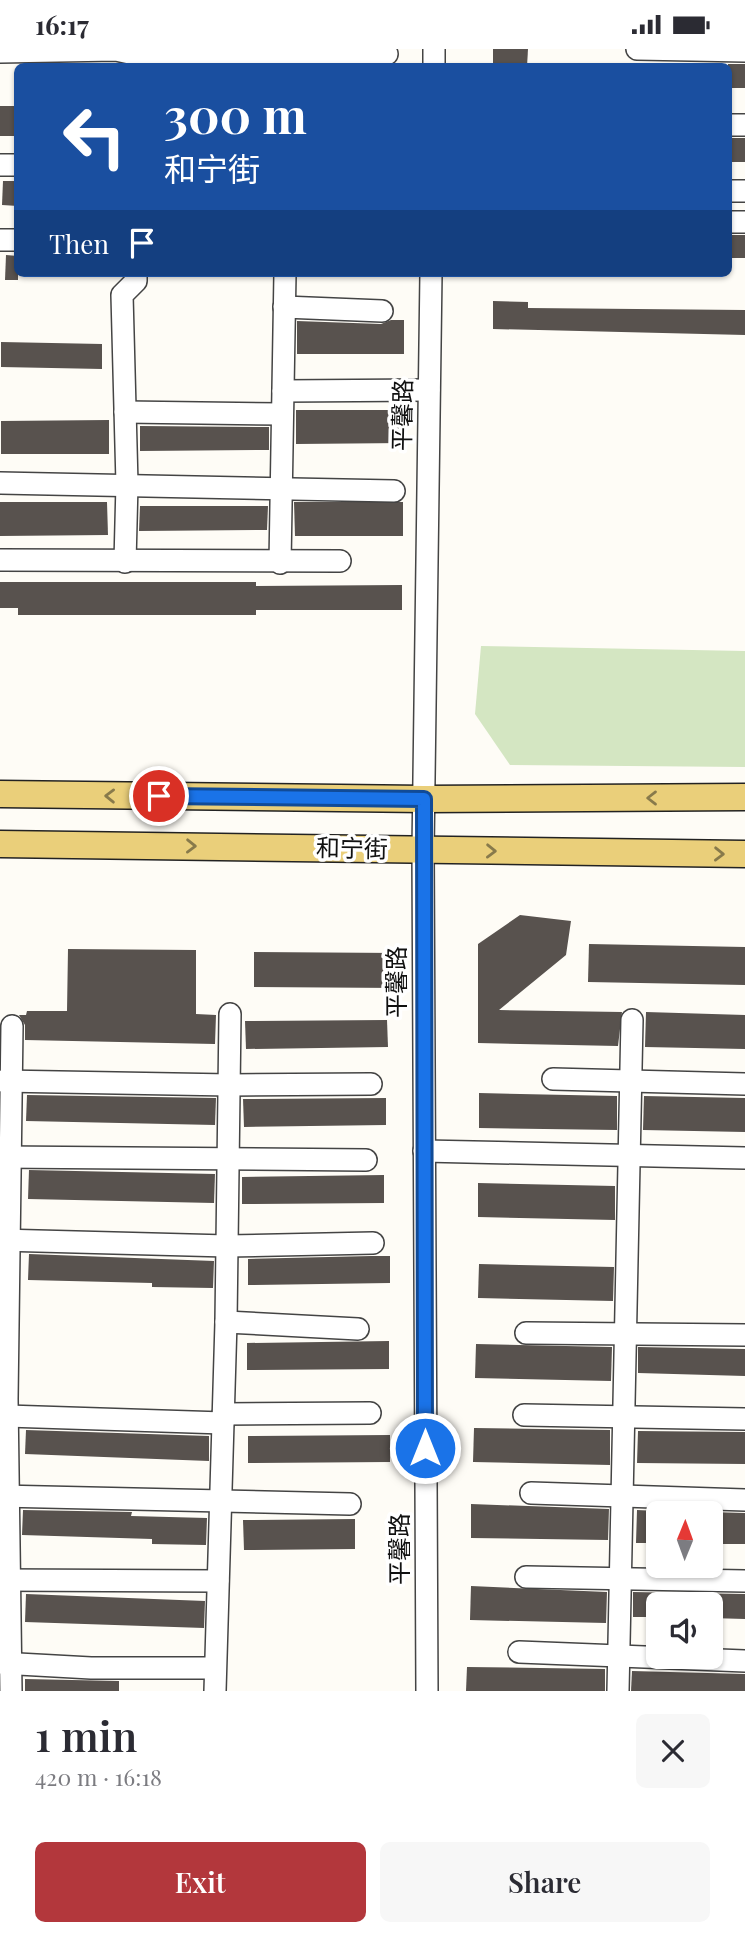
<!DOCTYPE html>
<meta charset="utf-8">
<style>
:root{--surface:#fff;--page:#f7f7f7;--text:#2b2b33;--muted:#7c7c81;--accent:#b3373c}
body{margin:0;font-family:"Playfair Display","Noto Sans SC",serif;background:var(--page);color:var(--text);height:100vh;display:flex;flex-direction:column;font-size:26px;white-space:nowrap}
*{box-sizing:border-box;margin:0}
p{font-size:23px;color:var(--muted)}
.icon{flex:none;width:38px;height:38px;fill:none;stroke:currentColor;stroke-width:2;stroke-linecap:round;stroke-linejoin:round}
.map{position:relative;height:1642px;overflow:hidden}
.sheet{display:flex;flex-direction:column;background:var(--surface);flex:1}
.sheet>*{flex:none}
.top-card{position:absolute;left:14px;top:14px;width:718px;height:214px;border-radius:10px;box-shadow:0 2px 5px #0004;background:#1a4fa0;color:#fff;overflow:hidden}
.needle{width:46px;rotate:1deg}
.fabs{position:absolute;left:646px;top:1452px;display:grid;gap:14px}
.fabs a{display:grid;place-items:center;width:77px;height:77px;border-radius:10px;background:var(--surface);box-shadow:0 2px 5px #0004;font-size:35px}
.pin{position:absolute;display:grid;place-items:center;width:60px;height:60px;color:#fff;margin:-30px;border:4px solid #fff;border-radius:50%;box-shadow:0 2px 7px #0007}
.me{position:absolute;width:77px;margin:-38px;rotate:0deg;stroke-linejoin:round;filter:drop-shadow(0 0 5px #0008)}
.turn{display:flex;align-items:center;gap:24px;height:147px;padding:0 35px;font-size:32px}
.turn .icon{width:91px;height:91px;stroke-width:2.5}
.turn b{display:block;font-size:49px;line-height:60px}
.then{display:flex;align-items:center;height:66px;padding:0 35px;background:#0003;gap:14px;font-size:26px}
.round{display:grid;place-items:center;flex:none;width:74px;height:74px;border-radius:10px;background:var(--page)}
.summary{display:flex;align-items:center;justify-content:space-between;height:119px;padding:0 35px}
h1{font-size:42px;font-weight:600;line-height:52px}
.action{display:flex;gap:14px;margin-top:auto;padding:14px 35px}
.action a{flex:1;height:80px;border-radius:10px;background:var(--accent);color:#fff;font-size:28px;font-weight:600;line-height:80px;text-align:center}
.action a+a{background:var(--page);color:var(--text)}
.status{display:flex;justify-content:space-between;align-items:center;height:49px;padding:0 35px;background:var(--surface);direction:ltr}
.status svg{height:19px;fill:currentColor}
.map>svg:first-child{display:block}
.green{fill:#d4e6c2}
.building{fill:#58524e}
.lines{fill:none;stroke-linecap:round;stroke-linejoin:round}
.minor-casing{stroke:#444;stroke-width:24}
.major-casing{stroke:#222;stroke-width:29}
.minor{stroke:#fff;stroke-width:21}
.major{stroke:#eacf7a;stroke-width:26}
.oneway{stroke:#887a4b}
.route-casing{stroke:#114b97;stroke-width:18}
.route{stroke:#1a73e8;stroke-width:12}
.labels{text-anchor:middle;stroke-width:7;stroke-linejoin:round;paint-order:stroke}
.street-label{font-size:24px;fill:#111;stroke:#fff}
</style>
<div class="status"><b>16:17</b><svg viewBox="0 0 49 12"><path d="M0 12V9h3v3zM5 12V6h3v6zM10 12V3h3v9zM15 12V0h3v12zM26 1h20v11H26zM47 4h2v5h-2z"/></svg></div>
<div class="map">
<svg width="745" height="1642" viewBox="0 0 745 1642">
<rect width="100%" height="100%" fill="#fefcf6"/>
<!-- green -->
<path class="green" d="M 481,597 L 745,602 L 745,718 L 510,716 L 475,665 Z"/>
<!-- building -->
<g class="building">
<path d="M 493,0 L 528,0 L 527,18 L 493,18 Z"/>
<rect x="728" y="15" width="17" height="24"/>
<rect x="0" y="57" width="18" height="30"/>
<rect x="728" y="89" width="17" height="24"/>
<path d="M 3,132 L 18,132 L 18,157 L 2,156 Z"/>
<rect x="728" y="186" width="17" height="23"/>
<path d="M 6,206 L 18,207 L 18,231 L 5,231 Z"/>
<path d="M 493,252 L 528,253 L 528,259 L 745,261 L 745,286 L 493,280 Z"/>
<path d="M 391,271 L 404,271 L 404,305 L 297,305 L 297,272 L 381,275 Z"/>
<path d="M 1,293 L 102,295 L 102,320 L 1,318 Z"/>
<path d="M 296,361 L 404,361 L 405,394 L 296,395 Z"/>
<path d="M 109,371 L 109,405 L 1,405 L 1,372 Z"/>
<path d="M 140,377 L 269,378 L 269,401 L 140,402 Z"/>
<path d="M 0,453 L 107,453 L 108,486 L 0,487 Z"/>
<path d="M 294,453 L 403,453 L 403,487 L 295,487 Z"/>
<path d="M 140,457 L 268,457 L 267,481 L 139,482 Z"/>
<path d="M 0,533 L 256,533 L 256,537 L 402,536 L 402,561 L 256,561 L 256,566 L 18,566 L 18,559 L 0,559 Z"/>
<path d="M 520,866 L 571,872 L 566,906 L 499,961 L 622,963 L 618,997 L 478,994 L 478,895 Z"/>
<path d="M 589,895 L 745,898 L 745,936 L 588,933 Z"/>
<path d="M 68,900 L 196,901 L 196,965 L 216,966 L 215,995 L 25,991 L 25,976 L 19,966 L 26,966 L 27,962 L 67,962 Z"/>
<path d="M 254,903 L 398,904 L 398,939 L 254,938 Z"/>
<path d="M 646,963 L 745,966 L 745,1000 L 645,998 Z"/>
<path d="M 387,971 L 388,998 L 246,1000 L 245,972 Z"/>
<path d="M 479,1044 L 617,1047 L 617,1081 L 479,1079 Z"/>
<path d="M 27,1046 L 216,1049 L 215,1076 L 26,1072 Z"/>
<path d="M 644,1047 L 745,1049 L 745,1083 L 643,1081 Z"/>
<path d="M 386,1049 L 386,1076 L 244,1078 L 243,1050 Z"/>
<path d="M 29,1121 L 215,1125 L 214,1154 L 28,1150 Z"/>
<path d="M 384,1126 L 384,1154 L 242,1155 L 242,1128 Z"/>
<path d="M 478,1134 L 615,1137 L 615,1171 L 478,1168 Z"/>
<path d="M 29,1205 L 214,1212 L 213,1239 L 152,1238 L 152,1234 L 28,1231 Z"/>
<path d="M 371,1207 L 390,1207 L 390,1234 L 248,1236 L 248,1210 Z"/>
<path d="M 479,1215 L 614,1218 L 613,1252 L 478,1249 Z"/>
<path d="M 389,1292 L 389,1320 L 247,1321 L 247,1294 Z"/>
<path d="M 476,1295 L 612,1298 L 611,1332 L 475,1329 Z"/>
<path d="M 638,1298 L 745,1300 L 745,1327 L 638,1324 Z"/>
<path d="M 474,1379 L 610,1381 L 610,1416 L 473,1413 Z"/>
<path d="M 26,1381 L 209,1387 L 209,1412 L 25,1405 Z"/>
<path d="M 638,1382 L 745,1383 L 745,1415 L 637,1414 Z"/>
<path d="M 390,1386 L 390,1413 L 248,1414 L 248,1387 Z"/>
<path d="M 471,1455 L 609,1460 L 608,1491 L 471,1489 Z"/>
<path d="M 23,1461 L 132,1463 L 131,1467 L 207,1469 L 206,1496 L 152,1495 L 152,1490 L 22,1486 Z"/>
<path d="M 637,1461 L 658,1462 L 658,1494 L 636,1494 Z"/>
<path d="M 710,1463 L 745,1464 L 745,1495 L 710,1495 Z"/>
<path d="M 355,1470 L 355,1500 L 244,1501 L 243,1471 Z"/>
<path d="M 471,1537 L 607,1543 L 606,1574 L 470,1571 Z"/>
<path d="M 633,1543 L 745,1545 L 745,1570 L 710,1569 L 710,1556 L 658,1556 L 658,1568 L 633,1568 Z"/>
<path d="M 26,1545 L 205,1552 L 204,1579 L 25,1573 Z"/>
<path d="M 467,1618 L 605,1620 L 605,1642 L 466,1642 Z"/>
<path d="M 632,1622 L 745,1625 L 745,1642 L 631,1642 Z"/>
<path d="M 25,1630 L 119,1632 L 119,1642 L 25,1642 Z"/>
</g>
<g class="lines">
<defs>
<g id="minor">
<path d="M 637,0 L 745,2"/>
<path d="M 0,3 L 116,1 L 157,10 L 387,5"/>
<path d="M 434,18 L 434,0"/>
<path d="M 728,76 L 745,76"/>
<path d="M 0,116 L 18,116"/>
<path d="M 728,142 L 745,142"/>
<path d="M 728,173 L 745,173"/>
<path d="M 0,191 L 18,191"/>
<path d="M 284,258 L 382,262"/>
<path d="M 283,342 L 429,341"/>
<path d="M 125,363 L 282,365"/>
<path d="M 0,434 L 394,442"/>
<path d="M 0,511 L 340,512"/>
<path d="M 125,513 L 127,435 L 122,246 L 136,232 L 136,224"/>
<path d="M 280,514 L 285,224"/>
<path d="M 553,1030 L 745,1035"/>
<path d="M 2,1032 L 230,1036 L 371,1035"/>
<path d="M 424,1102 L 745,1109"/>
<path d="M 0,1108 L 366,1111"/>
<path d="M 0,1191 L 227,1197 L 373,1194"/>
<path d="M 226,1273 L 358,1280"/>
<path d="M 526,1284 L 745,1286"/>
<path d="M 223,1365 L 370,1364"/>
<path d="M 524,1366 L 745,1370"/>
<path d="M 7,1367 L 223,1374"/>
<path d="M 531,1444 L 745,1451"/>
<path d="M 0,1447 L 350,1455"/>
<path d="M 526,1528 L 745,1532"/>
<path d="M 0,1531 L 218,1532"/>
<path d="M 519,1603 L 745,1612"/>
<path d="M 0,1614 L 91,1619 L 215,1619"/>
<path d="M 11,1642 L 7,1350 L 12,977"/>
<path d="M 215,1642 L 226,1273 L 230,965"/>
<path d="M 427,1642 L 423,801 L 431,224"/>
<path d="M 618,1642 L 632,971"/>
</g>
<g id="major">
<path d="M 0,745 L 424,750 L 745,748"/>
<path d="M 0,795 L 745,805"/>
</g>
</defs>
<!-- minor casing -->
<use href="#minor" class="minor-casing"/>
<!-- major casing -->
<use href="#major" class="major-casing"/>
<!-- minor -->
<use href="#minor" class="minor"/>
<!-- major -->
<use href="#major" class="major"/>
</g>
<!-- one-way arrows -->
<defs><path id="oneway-chevron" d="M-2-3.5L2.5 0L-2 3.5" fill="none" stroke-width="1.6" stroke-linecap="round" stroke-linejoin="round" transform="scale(1.75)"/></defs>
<g class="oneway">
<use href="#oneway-chevron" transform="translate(110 747) rotate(-179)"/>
<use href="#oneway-chevron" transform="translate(652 749) rotate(180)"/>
<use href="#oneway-chevron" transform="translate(191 797) rotate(1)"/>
<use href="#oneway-chevron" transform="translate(491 802) rotate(1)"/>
<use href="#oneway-chevron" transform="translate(719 805) rotate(1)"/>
</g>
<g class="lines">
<defs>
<path id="route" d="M 159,747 L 424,750 L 425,1399"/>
</defs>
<!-- route casing -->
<use href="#route" class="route-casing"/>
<!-- route -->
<use href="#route" class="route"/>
</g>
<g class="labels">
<!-- street labels -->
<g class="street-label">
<text transform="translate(403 366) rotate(-89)" y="8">平馨路</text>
<text transform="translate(352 800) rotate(1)" y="8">和宁街</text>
<text transform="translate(397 933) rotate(-90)" y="8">平馨路</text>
<text transform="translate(400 1500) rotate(-90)" y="8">平馨路</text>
</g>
</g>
</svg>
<div class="fabs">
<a><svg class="needle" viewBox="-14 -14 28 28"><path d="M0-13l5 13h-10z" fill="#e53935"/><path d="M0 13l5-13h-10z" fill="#7c7c81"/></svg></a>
<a><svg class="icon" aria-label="sound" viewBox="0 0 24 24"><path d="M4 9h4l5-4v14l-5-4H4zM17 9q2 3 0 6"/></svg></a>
</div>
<div class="pin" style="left:159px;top:747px;background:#d93025"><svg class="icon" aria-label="arrive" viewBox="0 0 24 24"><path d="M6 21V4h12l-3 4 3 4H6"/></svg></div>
<svg class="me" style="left:425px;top:1399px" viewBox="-20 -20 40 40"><circle r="17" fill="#1a73e8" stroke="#fff" stroke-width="3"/><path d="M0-11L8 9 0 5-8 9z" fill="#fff"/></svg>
<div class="top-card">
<div class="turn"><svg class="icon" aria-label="left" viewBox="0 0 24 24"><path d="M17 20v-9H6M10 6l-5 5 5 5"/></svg><div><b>300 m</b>和宁街</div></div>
<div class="then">Then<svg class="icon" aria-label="arrive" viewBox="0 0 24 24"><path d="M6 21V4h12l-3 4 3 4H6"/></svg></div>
</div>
</div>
<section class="sheet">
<div class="summary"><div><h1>1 min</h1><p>420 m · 16:18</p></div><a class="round"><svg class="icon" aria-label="close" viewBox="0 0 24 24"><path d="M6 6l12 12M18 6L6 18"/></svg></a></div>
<div class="action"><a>Exit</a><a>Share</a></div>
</section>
